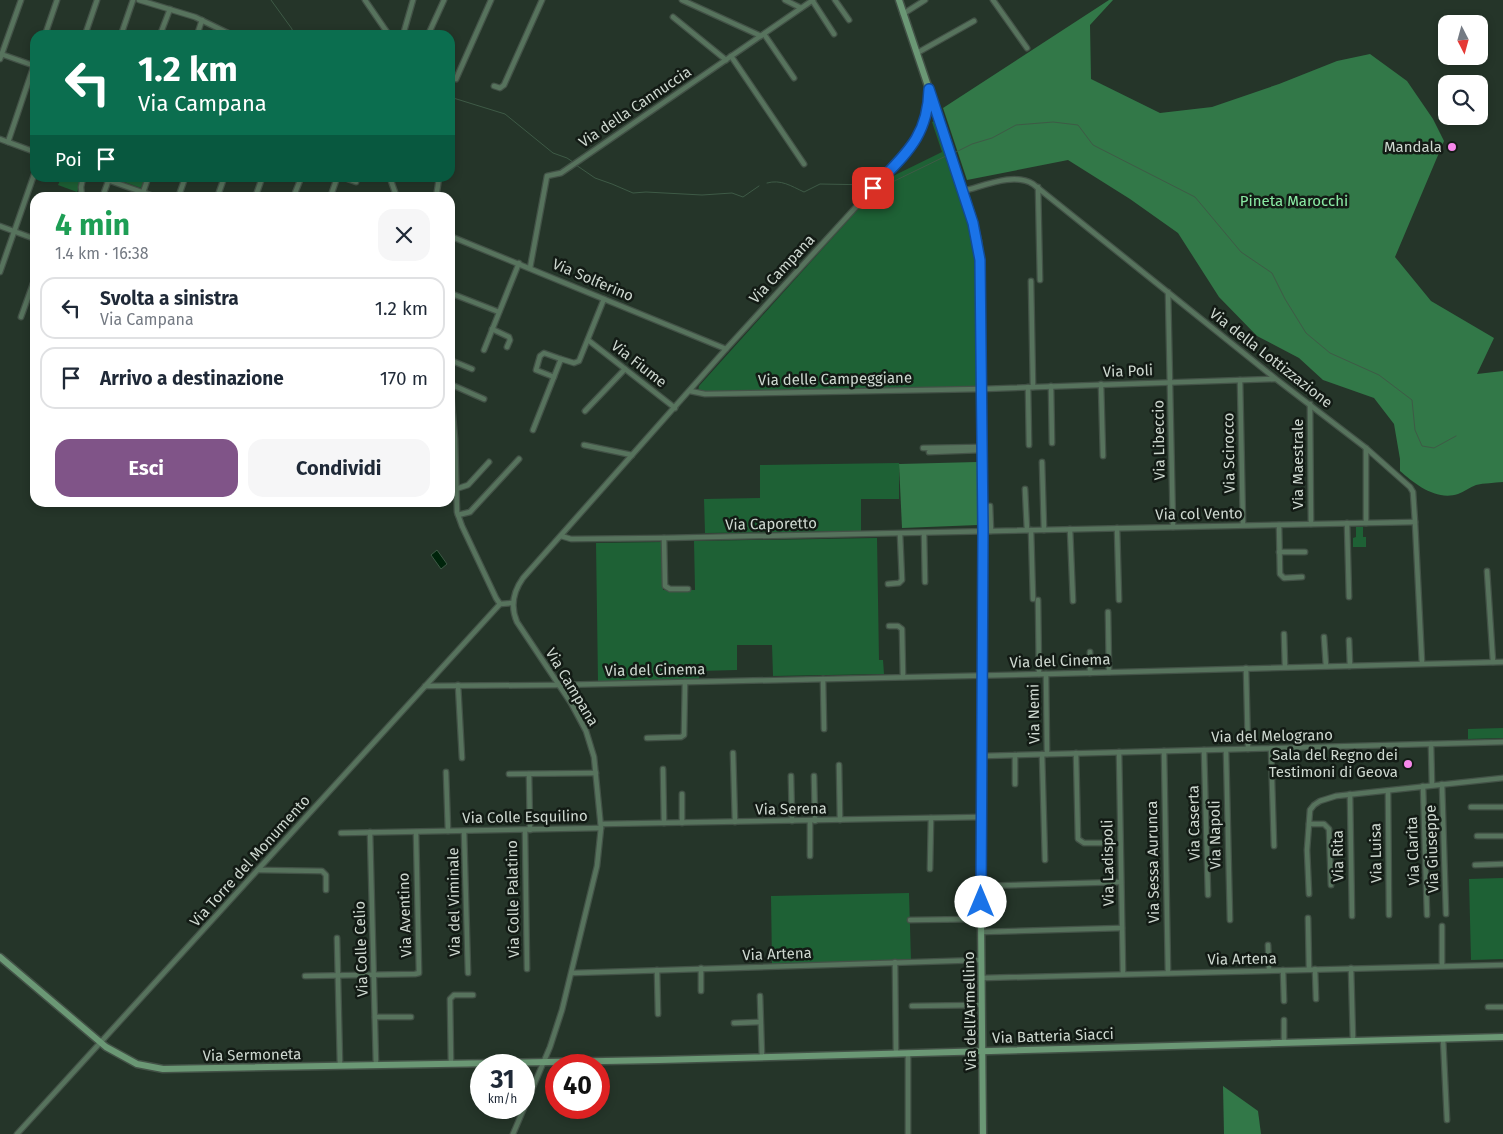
<!DOCTYPE html>
<html lang="it">
<meta charset="utf-8">
<style>
:root{--surface:#fff;--page:#f6f6f7;--text:#1f2937;--muted:#747a83;--line:#e0e1e3;--accent:#805488}
body{margin:0;font-family:"Fira Sans",sans-serif;background:var(--page);color:var(--text);height:100vh;display:flex;flex-direction:column;font-size:19px;white-space:nowrap}
*{box-sizing:border-box;margin:0}
p{font-size:16px;color:var(--muted)}
.icon{flex:none;width:28px;height:28px;fill:none;stroke:currentColor;stroke-width:2;stroke-linecap:round;stroke-linejoin:round}
.map{position:relative;flex:1;overflow:hidden}
.panel{position:absolute;left:30px;top:192px;width:425px;height:315px;display:flex;flex-direction:column;background:var(--surface);border-radius:15px;box-shadow:0 2px 8px #0003}
.panel>*{flex:none}
.hud{position:absolute;left:30px;top:30px;width:425px;height:152px;border-radius:15px;box-shadow:0 2px 8px #0003;background:#0b6e4f;color:#fff;overflow:hidden}
.needle{width:32px;rotate:174deg}
.controls{position:absolute;left:1438px;top:15px;display:grid;gap:10px}
.controls a{display:grid;place-items:center;width:50px;height:50px;border-radius:10px;background:var(--surface);box-shadow:0 2px 8px #0003;font-size:25px}
.speed{position:absolute;left:470px;top:1054px;display:flex;gap:10px;font-size:25px;font-weight:700;text-align:center}
.speed>*{display:grid;place-content:center;width:65px;height:65px;border-radius:50%;background:var(--surface);box-shadow:0 2px 8px #0003;line-height:1}
.speed small{font-size:12px;font-weight:400}
.speed .limit{border:8px solid #d22;background:#fff;color:#111}
.pin{position:absolute;display:grid;place-items:center;width:42px;height:42px;color:#fff;margin:-21px;border-radius:10px;box-shadow:0 2px 8px #0006}
.me{position:absolute;width:55px;margin:-28px;rotate:0deg;stroke-linejoin:round;filter:drop-shadow(0 0 4px #0008)}
.turn{display:flex;align-items:center;gap:18px;height:105px;padding:0 25px;font-size:22px}
.turn .icon{width:65px;height:65px;stroke-width:2.5}
.turn b{display:block;font-size:35px;line-height:42px}
.then{display:flex;align-items:center;height:48px;padding:0 25px;background:#0003;gap:10px;font-size:19px}
.round{display:grid;place-items:center;flex:none;width:52px;height:52px;border-radius:15px;background:var(--page)}
.headline{display:flex;align-items:center;justify-content:space-between;height:85px;padding:0 25px}
h1{font-size:30px;font-weight:700;line-height:38px;color:#1e9e55}
.primary-button{display:flex;gap:10px;margin-top:auto;padding:10px 25px}
.primary-button a{flex:1;height:58px;border-radius:15px;background:var(--accent);color:#fff;font-size:20px;font-weight:700;line-height:58px;text-align:center}
.primary-button a+a{background:var(--page);color:var(--text)}
ul{padding:0;list-style:none}
li{display:flex;align-items:center;gap:15px;height:62px;margin:0 10px 8px;padding:0 15px;border:2px solid var(--line);border-radius:15px}
li div{flex:1}
li b{display:block;font-size:19px}
li em{font-style:normal}
.map>svg:first-child{display:block}
.green{fill:#1e6135}
.forest{fill:#327848}
.water{fill:#00240b;stroke:#3e5a46}
.lines{fill:none;stroke-linecap:round;stroke-linejoin:round}
.stream{stroke:#3e5a46;stroke-width:1}
.street-casing{stroke:#435247;stroke-width:7}
.secondary-casing{stroke:#435247;stroke-width:9}
.street{stroke:#57735d;stroke-width:4.5}
.secondary{stroke:#6b9875;stroke-width:6}
.route-casing{stroke:#114b97;stroke-width:12}
.route{stroke:#1a73e8;stroke-width:9}
.poi-dot{fill:#f788eb;stroke:#131b15;stroke-width:2}
.labels{text-anchor:middle;stroke-width:5;stroke-linejoin:round;paint-order:stroke}
.street-label{font-size:15px;fill:#ced8d0;stroke:#131b15}
.poi-label{font-size:15px;fill:#ced8d0;stroke:#131b15;text-anchor:end}
.park-label{font-size:15px;fill:#8aeaa4;stroke:#131b15}
</style>
<div class="map">
<svg width="1503" height="1134" viewBox="0 0 1503 1134">
<rect width="100%" height="100%" fill="#253529"/>
<!-- green -->
<g class="green">
<path d="M 935,121 L 975,235 L 980,272 L 978,387 L 705,394 L 698,391 L 699,386 L 889,175 L 891,177 L 942,152 L 932,122 Z"/>
<path d="M 61,178 L 83,178 L 77,192 L 58,185 Z"/>
<path d="M 113,178 L 145,178 L 141,188 Z"/>
<path d="M 899,463 L 899,499 L 861,499 L 861,531 L 705,533 L 704,499 L 760,498 L 760,465 Z"/>
<path d="M 1356,527 L 1363,527 L 1363,537 L 1366,537 L 1366,547 L 1353,547 L 1353,538 L 1356,537 Z"/>
<path d="M 877,538 L 879,660 L 883,660 L 884,674 L 773,676 L 772,645 L 737,645 L 737,670 L 699,671 L 699,680 L 598,682 L 596,543 L 663,542 L 663,590 L 695,590 L 694,541 Z"/>
<path d="M 1503,728 L 1503,738 L 1468,739 L 1468,729 Z"/>
<path d="M 1503,878 L 1503,959 L 1471,960 L 1469,879 Z"/>
<path d="M 909,893 L 911,961 L 772,964 L 771,896 Z"/>
</g>
<!-- forest -->
<g class="forest">
<path d="M 1109,0 L 1113,0 L 1090,25 L 1091,79 L 1160,113 L 1212,107 L 1279,84 L 1337,61 L 1370,54 L 1407,81 L 1433,119 L 1444,141 L 1395,257 L 1431,301 L 1494,338 L 1477,374 L 1503,371 L 1503,482 C 1494,483 1484,483 1476,485 C 1470,487 1464,492 1458,494 C 1436,501 1415,484 1400,471 L 1400,459 L 1394,424 L 1374,398 L 1323,380 L 1299,358 L 1257,336 L 1219,297 L 1178,233 L 1130,199 L 1068,160 L 967,180 L 943,108 Z"/>
<path d="M 977,462 L 978,525 L 902,528 L 899,464 Z"/>
<path d="M 1223,1086 L 1258,1111 L 1261,1134 L 1224,1134 Z"/>
</g>
<!-- water -->
<path class="water" d="M 437,550 L 447,564 L 441,569 L 431,555 Z"/>
<g class="lines">
<!-- stream -->
<g class="stream">
<path d="M 271,0 L 292,29 L 293,35"/>
<path d="M 450,97 L 505,114 L 553,153 L 567,158 L 573,162"/>
<path d="M 954,153 L 972,144 L 992,138 L 1016,125 L 1053,122 L 1078,125 L 1093,145 L 1195,197 L 1241,252 L 1272,273 L 1285,299 L 1306,333 L 1330,353 L 1379,375 L 1412,400 L 1415,430 L 1422,446 L 1434,448 L 1456,436"/>
<path d="M 576,165 L 595,178 L 612,184 L 633,193 L 646,192 L 702,195 L 732,193 L 743,197 L 759,186"/>
<path d="M 767,183 C 781,179 791,186 804,192 L 820,184 L 875,185"/>
<path d="M 879,185 L 884,186 L 948,155"/>
</g>
<defs>
<g id="street">
<path d="M 139,0 L 195,17 L 232,35"/>
<path d="M 365,0 L 389,35"/>
<path d="M 682,0 L 761,36"/>
<path d="M 785,0 L 801,8"/>
<path d="M 812,0 L 834,34"/>
<path d="M 835,0 L 849,20"/>
<path d="M 993,0 L 1027,48"/>
<path d="M 903,14 L 925,0"/>
<path d="M 673,17 L 726,60"/>
<path d="M 764,34 L 794,78"/>
<path d="M 45,35 L 57,0"/>
<path d="M 85,35 L 97,0"/>
<path d="M 121,35 L 133,0"/>
<path d="M 160,35 L 170,9"/>
<path d="M 197,35 L 202,20"/>
<path d="M 403,35 L 413,0"/>
<path d="M 428,35 L 444,0"/>
<path d="M 917,53 L 974,21"/>
<path d="M 1,54 L 35,66"/>
<path d="M 731,56 L 804,164"/>
<path d="M 0,59 L 21,0"/>
<path d="M 456,79 L 491,0"/>
<path d="M 494,86 L 500,88 L 504,85 L 542,0"/>
<path d="M 0,139 L 35,152"/>
<path d="M 8,142 L 35,62"/>
<path d="M 102,178 L 159,198"/>
<path d="M 345,178 L 356,182"/>
<path d="M 390,178 L 397,198"/>
<path d="M 1038,187 L 1040,280"/>
<path d="M 963,191 C 984,186 1014,172 1033,184 L 1276,379 L 1366,448 L 1410,487 L 1413,492 L 1415,522 L 1422,663"/>
<path d="M 82,198 L 81,187 L 83,178"/>
<path d="M 102,198 L 109,179"/>
<path d="M 141,198 L 148,178"/>
<path d="M 178,198 L 185,178"/>
<path d="M 217,198 L 224,178"/>
<path d="M 255,198 L 262,178"/>
<path d="M 293,198 L 301,178"/>
<path d="M 330,198 L 337,178"/>
<path d="M 436,198 L 439,178"/>
<path d="M 0,226 L 35,239"/>
<path d="M 450,236 L 726,349"/>
<path d="M 530,268 L 547,176 L 561,173 L 813,0"/>
<path d="M 0,272 L 35,172"/>
<path d="M 1031,281 L 1033,387"/>
<path d="M 1168,292 L 1173,527"/>
<path d="M 450,293 L 499,312"/>
<path d="M 21,317 L 35,278"/>
<path d="M 492,329 L 509,337 L 510,340 L 507,347"/>
<path d="M 588,340 L 675,408"/>
<path d="M 484,350 L 519,263"/>
<path d="M 450,360 L 472,369"/>
<path d="M 554,377 L 536,370 L 540,356 L 544,353 L 561,359"/>
<path d="M 450,380 L 455,439 L 457,512 L 462,526 L 496,598 L 500,604 L 512,603"/>
<path d="M 1240,380 L 1243,525"/>
<path d="M 450,384 L 484,399"/>
<path d="M 1101,384 L 1103,456"/>
<path d="M 1051,386 L 1052,443"/>
<path d="M 1028,387 L 1029,445"/>
<path d="M 690,391 L 705,394 L 982,389 L 1275,379"/>
<path d="M 1310,404 L 1311,524"/>
<path d="M 585,411 L 625,369"/>
<path d="M 533,430 L 561,359 L 574,363 L 579,361 L 604,299"/>
<path d="M 584,445 L 632,455"/>
<path d="M 923,448 L 982,447"/>
<path d="M 1366,448 L 1366,523"/>
<path d="M 929,452 L 982,450"/>
<path d="M 1042,462 L 1044,530"/>
<path d="M 456,489 L 468,485 L 489,462"/>
<path d="M 1025,489 L 1027,530"/>
<path d="M 990,506 L 991,531"/>
<path d="M 458,515 L 470,512 L 519,459"/>
<path d="M 1347,523 L 1349,597"/>
<path d="M 1279,525 L 1280,574 L 1284,578 L 1302,577"/>
<path d="M 1117,528 L 1119,600"/>
<path d="M 1070,529 L 1073,601"/>
<path d="M 1031,530 L 1033,599"/>
<path d="M 924,533 L 925,582"/>
<path d="M 561,536 L 571,539 L 664,538 L 1415,522"/>
<path d="M 664,538 L 665,586 L 670,589 L 688,589"/>
<path d="M 1279,552 L 1305,552"/>
<path d="M 1487,571 L 1493,662"/>
<path d="M 888,584 L 899,583 L 902,580 L 900,534"/>
<path d="M 1038,600 L 1039,674"/>
<path d="M 1108,612 L 1109,672"/>
<path d="M 889,626 L 898,626 L 902,629 L 903,677"/>
<path d="M 1284,634 L 1285,667"/>
<path d="M 1324,637 L 1326,666"/>
<path d="M 1349,640 L 1350,666"/>
<path d="M 1090,652 L 1090,673"/>
<path d="M 1246,668 L 1248,749"/>
<path d="M 1046,674 L 1047,754"/>
<path d="M 823,679 L 824,729"/>
<path d="M 458,685 L 462,758"/>
<path d="M 425,686 L 558,685 L 1046,674 L 1503,662"/>
<path d="M 647,738 L 681,737 L 684,735 L 685,682"/>
<path d="M 1431,744 L 1432,785"/>
<path d="M 1271,748 L 1274,846"/>
<path d="M 1204,750 L 1208,895"/>
<path d="M 1226,750 L 1230,920"/>
<path d="M 1164,751 L 1168,973"/>
<path d="M 1119,752 L 1123,974"/>
<path d="M 733,753 L 735,822"/>
<path d="M 1076,753 L 1078,839 L 1084,843 L 1103,843"/>
<path d="M 1042,754 L 1045,860"/>
<path d="M 1015,755 L 1015,784"/>
<path d="M 983,756 L 1503,742"/>
<path d="M 839,765 L 840,820"/>
<path d="M 663,769 L 664,823"/>
<path d="M 446,772 L 448,831"/>
<path d="M 509,774 L 596,773"/>
<path d="M 529,774 L 530,830"/>
<path d="M 791,776 L 792,821"/>
<path d="M 814,776 L 815,821"/>
<path d="M 1442,784 L 1446,914"/>
<path d="M 1423,786 L 1427,915"/>
<path d="M 1388,791 L 1389,915"/>
<path d="M 1350,794 L 1352,916"/>
<path d="M 1471,807 L 1503,807"/>
<path d="M 810,821 L 810,856"/>
<path d="M 682,823 L 682,794"/>
<path d="M 601,824 L 982,817"/>
<path d="M 1309,824 L 1324,824 L 1329,829 L 1331,885"/>
<path d="M 525,830 L 527,969"/>
<path d="M 464,831 L 468,973"/>
<path d="M 370,832 L 376,1065"/>
<path d="M 341,833 L 601,828"/>
<path d="M 1477,836 L 1503,836"/>
<path d="M 1475,865 L 1503,864"/>
<path d="M 930,869 L 931,818"/>
<path d="M 259,870 L 322,871 L 326,875 L 326,890"/>
<path d="M 981,886 L 1121,882"/>
<path d="M 1309,894 L 1307,850 L 1310,810 L 1314,805 L 1320,801 L 1336,796 L 1503,778"/>
<path d="M 1308,918 L 1309,969"/>
<path d="M 910,920 L 981,919"/>
<path d="M 1442,926 L 1442,966"/>
<path d="M 981,932 L 1122,928"/>
<path d="M 337,938 L 340,1065"/>
<path d="M 1268,945 L 1269,970"/>
<path d="M 895,962 L 896,1054"/>
<path d="M 701,968 L 701,991"/>
<path d="M 1351,968 L 1353,1040"/>
<path d="M 1315,969 L 1316,999"/>
<path d="M 657,970 L 658,1014"/>
<path d="M 1283,970 L 1284,1001"/>
<path d="M 572,973 L 981,960"/>
<path d="M 305,976 L 415,974 L 419,973 L 416,832"/>
<path d="M 982,978 L 1503,965"/>
<path d="M 760,996 L 762,1057"/>
<path d="M 912,1006 L 982,1005"/>
<path d="M 1488,1007 L 1503,1007"/>
<path d="M 375,1017 L 411,1017"/>
<path d="M 1284,1020 L 1284,1042"/>
<path d="M 734,1023 L 760,1022"/>
<path d="M 1443,1038 L 1447,1120"/>
<path d="M 908,1053 L 908,1134"/>
<path d="M 451,1063 L 450,999 L 454,995 L 473,995"/>
<path d="M 17,1134 L 500,604"/>
<path d="M 513,1134 L 550,1047 L 562,1010 L 597,866 L 601,828 L 594,757 L 586,731 L 571,703 L 517,622 C 510,606 513,592 523,578 L 726,349 L 910,148 C 923,131 928,114 929,93"/>
</g>
<g id="secondary">
<path d="M 899,0 L 972,217 L 978,241 L 980,260 L 983,531 L 981,919 L 983,1134"/>
<path d="M 0,957 L 106,1047 L 137,1064 L 163,1069 L 659,1060 L 1503,1037"/>
</g>
</defs>
<!-- street casing -->
<use href="#street" class="street-casing"/>
<!-- secondary casing -->
<use href="#secondary" class="secondary-casing"/>
<!-- street -->
<use href="#street" class="street"/>
<!-- secondary -->
<use href="#secondary" class="secondary"/>
</g>
<g class="lines">
<defs>
<path id="route" d="M 873,188 C 904,155 928,138 929,89 L 973,223 L 980,260 L 983,531 L 981,902"/>
</defs>
<!-- route casing -->
<use href="#route" class="route-casing"/>
<!-- route -->
<use href="#route" class="route"/>
</g>
<!-- markers -->
<g class="poi-dot">
<circle cx="1452" cy="147" r="5"/>
<circle cx="1408" cy="764" r="5"/>
</g>
<g class="labels">
<!-- street labels -->
<g class="street-label">
<text transform="translate(635 107) rotate(-34)" y="5">Via della Cannuccia</text>
<text transform="translate(782 269) rotate(-47)" y="5">Via Campana</text>
<text transform="translate(593 280) rotate(23)" y="5">Via Solferino</text>
<text transform="translate(1271 358) rotate(38)" y="5">Via della Lottizzazione</text>
<text transform="translate(639 364) rotate(38)" y="5">Via Fiume</text>
<text transform="translate(1128 371) rotate(-2)" y="5">Via Poli</text>
<text transform="translate(835 379) rotate(-1)" y="5">Via delle Campeggiane</text>
<text transform="translate(1159 440) rotate(-91)" y="5">Via Libeccio</text>
<text transform="translate(1229 453) rotate(-91)" y="5">Via Scirocco</text>
<text transform="translate(1298 464) rotate(-90)" y="5">Via Maestrale</text>
<text transform="translate(1199 514) rotate(-1)" y="5">Via col Vento</text>
<text transform="translate(771 524) rotate(-1)" y="5">Via Caporetto</text>
<text transform="translate(1060 661) rotate(-2)" y="5">Via del Cinema</text>
<text transform="translate(655 670) rotate(-1)" y="5">Via del Cinema</text>
<text transform="translate(572 687) rotate(59)" y="5">Via Campana</text>
<text transform="translate(1034 714) rotate(-91)" y="5">Via Nemi</text>
<text transform="translate(1272 736) rotate(-1)" y="5">Via del Melograno</text>
<text transform="translate(791 809) rotate(-1)" y="5">Via Serena</text>
<text transform="translate(525 817) rotate(-1)" y="5">Via Colle Esquilino</text>
<text transform="translate(1194 823) rotate(-91)" y="5">Via Caserta</text>
<text transform="translate(1215 835) rotate(-91)" y="5">Via Napoli</text>
<text transform="translate(1432 849) rotate(-92)" y="5">Via Giuseppe</text>
<text transform="translate(1413 851) rotate(-92)" y="5">Via Clarita</text>
<text transform="translate(1376 853) rotate(-91)" y="5">Via Luisa</text>
<text transform="translate(1338 856) rotate(-91)" y="5">Via Rita</text>
<text transform="translate(250 861) rotate(-48)" y="5">Via Torre del Monumento</text>
<text transform="translate(1153 862) rotate(-91)" y="5">Via Sessa Aurunca</text>
<text transform="translate(1108 863) rotate(-91)" y="5">Via Ladispoli</text>
<text transform="translate(513 899) rotate(-91)" y="5">Via Colle Palatino</text>
<text transform="translate(454 902) rotate(-91)" y="5">Via del Viminale</text>
<text transform="translate(405 915) rotate(-92)" y="5">Via Aventino</text>
<text transform="translate(361 949) rotate(-92)" y="5">Via Colle Celio</text>
<text transform="translate(777 954) rotate(-2)" y="5">Via Artena</text>
<text transform="translate(1242 959) rotate(-1)" y="5">Via Artena</text>
<text transform="translate(970 1011) rotate(-91)" y="5">Via dell'Armellino</text>
<text transform="translate(1053 1036) rotate(-2)" y="5">Via Batteria Siacci</text>
<text transform="translate(252 1055) rotate(-1)" y="5">Via Sermoneta</text>
</g>
<!-- poi labels -->
<g class="poi-label">
<text x="1442" y="152">Mandala</text>
<text x="1398" y="760">Sala del Regno dei<tspan x="1398" dy="17">Testimoni di Geova</tspan></text>
</g>
<!-- park labels -->
<g class="park-label">
<text x="1294" y="206">Pineta Marocchi</text>
</g>
</g>
</svg>
<div class="controls">
<a><svg class="needle" viewBox="-14 -14 28 28"><path d="M0-13l5 13h-10z" fill="#e53935"/><path d="M0 13l5-13h-10z" fill="#747a83"/></svg></a>
<a><svg class="icon" aria-label="search" viewBox="0 0 24 24"><circle cx="10" cy="10" r="6"/><path d="M15 15l6 6"/></svg></a>
</div>
<div class="speed"><div>31<small>km/h</small></div><div class="limit">40</div></div>
<div class="pin" style="left:873px;top:188px;background:#d93025"><svg class="icon" aria-label="arrive" viewBox="0 0 24 24"><path d="M6 21V4h12l-3 4 3 4H6"/></svg></div>
<svg class="me" style="left:981px;top:902px" viewBox="-20 -20 40 40"><circle r="19" fill="#fff"/><path d="M0-13L10 11 0 6-10 11z" fill="#1a73e8"/></svg>
<div class="hud">
<div class="turn"><svg class="icon" aria-label="left" viewBox="0 0 24 24"><path d="M17 20v-9H6M10 6l-5 5 5 5"/></svg><div><b>1.2 km</b>Via Campana</div></div>
<div class="then">Poi<svg class="icon" aria-label="arrive" viewBox="0 0 24 24"><path d="M6 21V4h12l-3 4 3 4H6"/></svg></div>
</div>
<section class="panel">
<div class="headline"><div><h1>4 min</h1><p>1.4 km · 16:38</p></div><a class="round"><svg class="icon" aria-label="close" viewBox="0 0 24 24"><path d="M6 6l12 12M18 6L6 18"/></svg></a></div>
<ul>
<li><svg class="icon" aria-label="left" viewBox="0 0 24 24"><path d="M17 20v-9H6M10 6l-5 5 5 5"/></svg><div><b>Svolta a sinistra</b><p>Via Campana</p></div><em>1.2 km</em></li>
<li><svg class="icon" aria-label="arrive" viewBox="0 0 24 24"><path d="M6 21V4h12l-3 4 3 4H6"/></svg><div><b>Arrivo a destinazione</b></div><em>170 m</em></li>
</ul>
<div class="primary-button"><a>Esci</a><a>Condividi</a></div>
</section>
</div>
